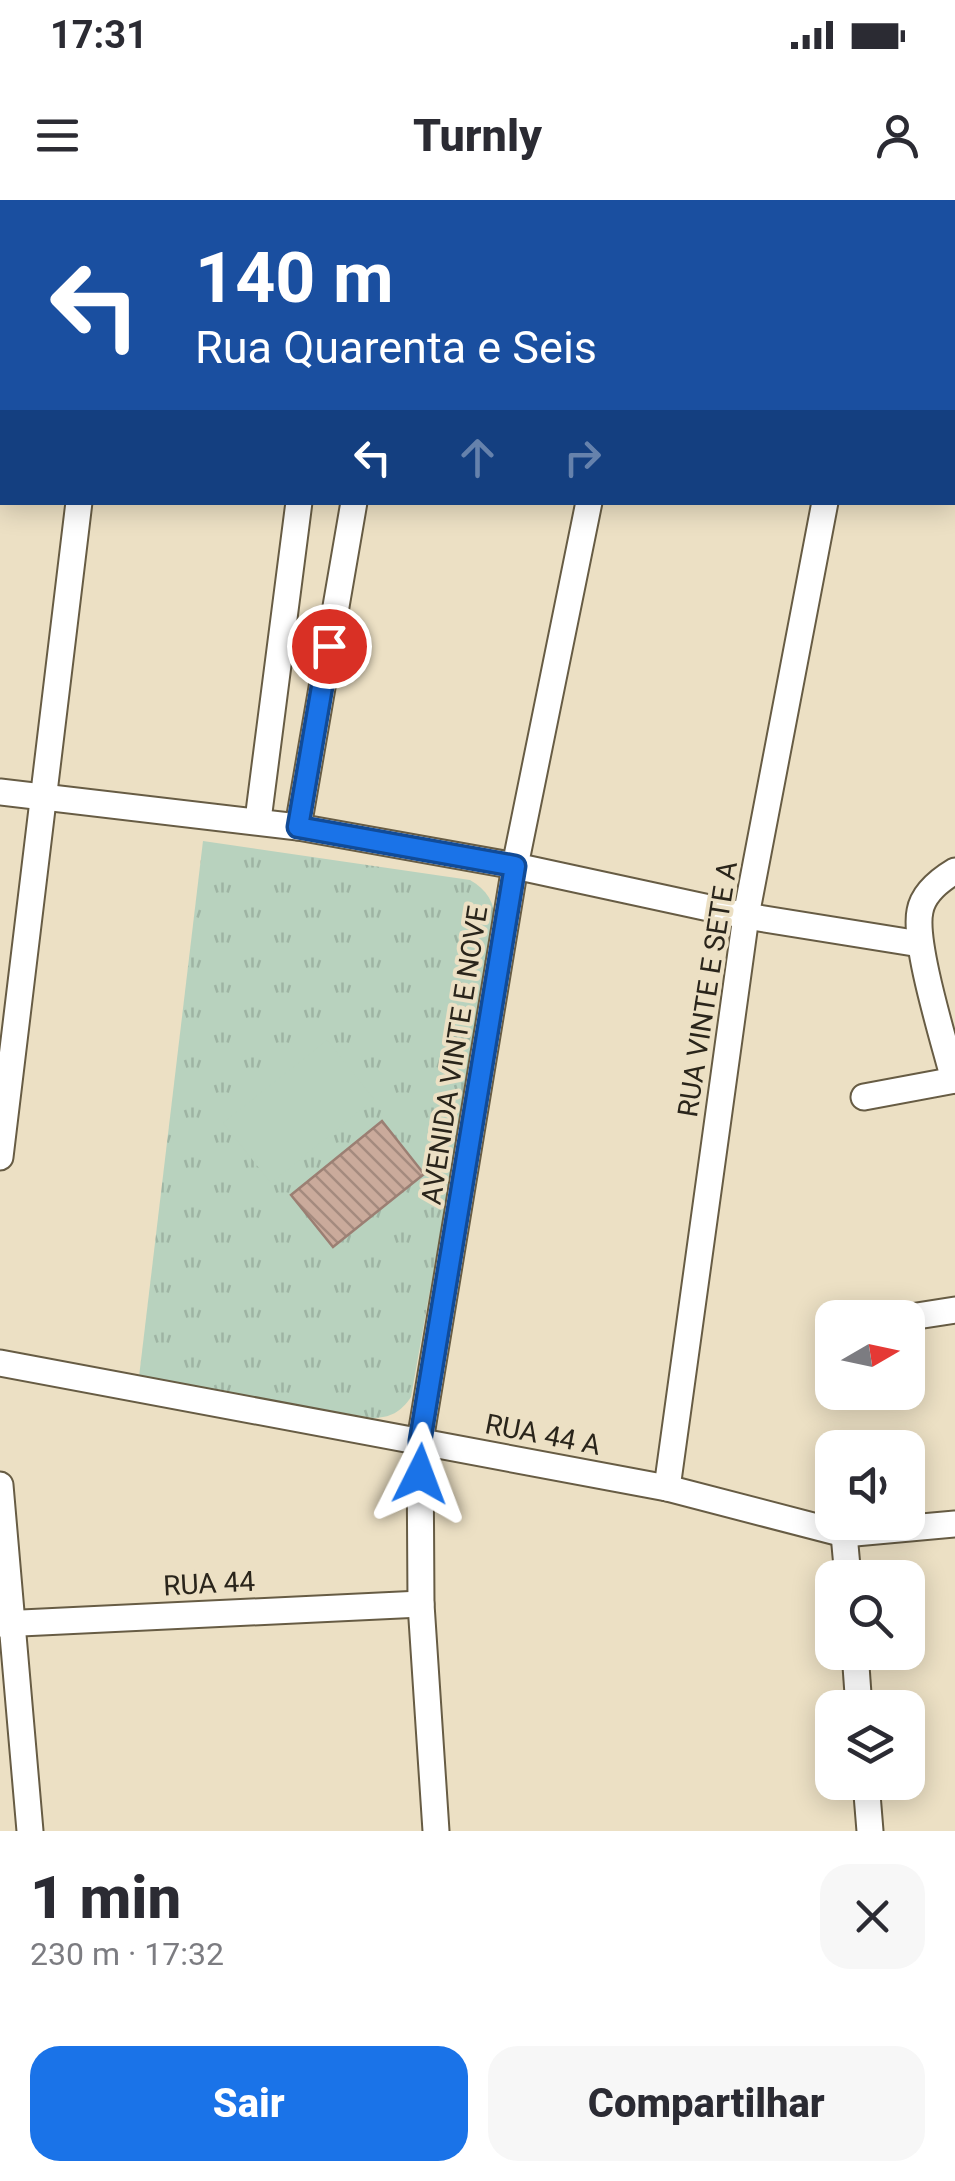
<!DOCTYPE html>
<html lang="pt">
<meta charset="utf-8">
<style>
:root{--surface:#fff;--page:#f7f7f7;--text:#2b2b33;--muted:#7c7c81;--accent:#1a73e8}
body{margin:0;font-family:Roboto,sans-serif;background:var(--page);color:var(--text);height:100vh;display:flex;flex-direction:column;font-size:38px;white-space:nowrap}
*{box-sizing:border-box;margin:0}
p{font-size:32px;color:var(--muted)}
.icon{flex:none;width:55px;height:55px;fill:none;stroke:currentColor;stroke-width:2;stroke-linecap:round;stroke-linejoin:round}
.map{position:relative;height:1631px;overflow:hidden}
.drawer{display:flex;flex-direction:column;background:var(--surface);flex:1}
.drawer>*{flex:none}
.hud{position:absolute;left:0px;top:0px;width:955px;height:305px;box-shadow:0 5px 25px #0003;background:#1a4fa0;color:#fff;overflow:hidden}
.needle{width:65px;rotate:81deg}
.fabs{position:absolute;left:815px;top:1100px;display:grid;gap:20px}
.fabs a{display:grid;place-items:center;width:110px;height:110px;border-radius:20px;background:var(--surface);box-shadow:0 5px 25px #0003;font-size:50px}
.pin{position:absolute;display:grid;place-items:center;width:85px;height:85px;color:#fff;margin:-42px;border:5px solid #fff;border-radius:50%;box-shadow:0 2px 10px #0007}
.me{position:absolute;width:110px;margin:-55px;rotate:3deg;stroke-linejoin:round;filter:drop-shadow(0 0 8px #0008)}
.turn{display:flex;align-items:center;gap:35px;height:210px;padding:0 30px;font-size:45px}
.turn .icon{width:130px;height:130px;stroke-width:2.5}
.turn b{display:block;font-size:70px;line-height:85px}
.lanes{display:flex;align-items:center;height:95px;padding:0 30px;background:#0003;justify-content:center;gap:50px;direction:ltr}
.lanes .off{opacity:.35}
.round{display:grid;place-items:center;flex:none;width:105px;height:105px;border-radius:30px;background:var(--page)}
.summary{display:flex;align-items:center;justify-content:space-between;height:170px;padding:0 30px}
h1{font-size:60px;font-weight:800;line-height:75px}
.action{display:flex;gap:20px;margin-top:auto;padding:20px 30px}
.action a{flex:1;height:115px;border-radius:30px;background:var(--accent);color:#fff;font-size:40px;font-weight:800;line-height:115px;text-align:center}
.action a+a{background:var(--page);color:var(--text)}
.status{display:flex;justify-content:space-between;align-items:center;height:70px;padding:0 50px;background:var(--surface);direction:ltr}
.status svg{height:28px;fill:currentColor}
header{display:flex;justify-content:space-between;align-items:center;height:130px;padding:0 30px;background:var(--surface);font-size:45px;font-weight:800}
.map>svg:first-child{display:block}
.grass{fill:url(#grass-tufts)}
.pitch{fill:#b8d2be}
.building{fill:url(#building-back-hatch);stroke:#9b7f73;stroke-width:2.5}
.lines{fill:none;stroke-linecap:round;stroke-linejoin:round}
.street-casing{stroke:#675c44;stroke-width:29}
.street{stroke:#fff;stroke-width:25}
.route-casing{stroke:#114b97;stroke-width:25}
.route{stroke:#1a73e8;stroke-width:18}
.labels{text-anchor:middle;stroke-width:8;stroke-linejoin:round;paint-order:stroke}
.street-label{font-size:28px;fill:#2a251b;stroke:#ece0c4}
</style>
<div class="status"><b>17:31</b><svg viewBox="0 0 49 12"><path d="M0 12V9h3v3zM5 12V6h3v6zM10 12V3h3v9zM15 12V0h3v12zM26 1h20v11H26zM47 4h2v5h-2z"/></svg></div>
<header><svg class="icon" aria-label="menu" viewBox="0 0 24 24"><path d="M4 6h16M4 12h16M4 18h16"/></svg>Turnly<svg class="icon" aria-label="person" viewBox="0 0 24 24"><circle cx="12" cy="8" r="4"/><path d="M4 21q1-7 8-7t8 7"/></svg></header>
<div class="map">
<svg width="955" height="1631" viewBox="0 0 955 1631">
<defs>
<pattern id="grass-tufts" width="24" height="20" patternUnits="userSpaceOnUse" patternTransform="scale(2.5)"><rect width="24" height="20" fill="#b8d2be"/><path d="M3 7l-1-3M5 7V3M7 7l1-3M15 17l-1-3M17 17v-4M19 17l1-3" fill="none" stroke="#9eb4a3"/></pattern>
<pattern id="building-back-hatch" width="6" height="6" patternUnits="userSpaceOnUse" patternTransform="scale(2.5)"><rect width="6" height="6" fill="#caaa9b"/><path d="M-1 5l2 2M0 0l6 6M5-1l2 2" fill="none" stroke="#a48a7e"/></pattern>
</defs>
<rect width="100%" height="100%" fill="#ece0c4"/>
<!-- grass -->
<path class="grass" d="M 203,641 L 470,680 C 488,690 496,705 495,725 L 411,1197 C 401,1212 390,1218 372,1218 L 139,1177 Z"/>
<!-- pitch -->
<path class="pitch" d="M 327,840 L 374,899 L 271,983 L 223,923 Z"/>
<!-- building -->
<path class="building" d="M 382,921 L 424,974 L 333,1047 L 291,995 Z"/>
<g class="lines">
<defs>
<g id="street">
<path d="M 2,0 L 20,2"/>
<path d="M 113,2 L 113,0"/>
<path d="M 337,2 L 337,0"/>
<path d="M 406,2 L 406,0"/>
<path d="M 648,2 L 648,0"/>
<path d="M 883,2 L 883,0"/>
<path d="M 952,146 L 955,146"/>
<path d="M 0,592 L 298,627 L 515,666 L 746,716 L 920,744"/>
<path d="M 258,620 L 299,302"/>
<path d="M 298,627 L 354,302"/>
<path d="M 954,880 C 945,844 913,743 920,711 C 923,694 940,680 955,671"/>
<path d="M 864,897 L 955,880"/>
<path d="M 0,957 L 79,302"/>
<path d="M 904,1118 L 955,1110"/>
<path d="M 0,1163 L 667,1288 L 844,1334 L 955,1324"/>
<path d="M 0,1285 L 30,1631"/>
<path d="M 667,1288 L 746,716 L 825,302"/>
<path d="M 844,1334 L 848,1378"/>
<path d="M 0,1424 L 421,1404"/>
<path d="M 855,1452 L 859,1508"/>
<path d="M 866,1582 L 870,1631"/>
<path d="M 436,1631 L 421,1404 L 420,1241 L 515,666 L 589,302"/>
</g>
</defs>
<!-- street casing -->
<use href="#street" class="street-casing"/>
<!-- street -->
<use href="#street" class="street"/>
</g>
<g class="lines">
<defs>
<path id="route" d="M 329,446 L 298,627 L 515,666 L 420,1241 L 420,1274"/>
</defs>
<!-- route casing -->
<use href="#route" class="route-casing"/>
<!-- route -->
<use href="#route" class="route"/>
</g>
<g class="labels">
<!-- street labels -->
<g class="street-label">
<text transform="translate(707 789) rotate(-81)" y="10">RUA VINTE E SETE A</text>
<text transform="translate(454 855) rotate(-81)" y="10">AVENIDA VINTE E NOVE</text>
<text transform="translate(543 1234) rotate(11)" y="10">RUA 44 A</text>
<text transform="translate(209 1383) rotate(-3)" y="10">RUA 44</text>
</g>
</g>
</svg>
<div class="fabs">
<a><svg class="needle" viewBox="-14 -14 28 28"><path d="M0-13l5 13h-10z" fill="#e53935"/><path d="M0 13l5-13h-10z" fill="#7c7c81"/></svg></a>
<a><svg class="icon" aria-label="sound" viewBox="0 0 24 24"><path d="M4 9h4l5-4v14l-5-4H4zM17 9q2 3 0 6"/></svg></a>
<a><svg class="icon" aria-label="search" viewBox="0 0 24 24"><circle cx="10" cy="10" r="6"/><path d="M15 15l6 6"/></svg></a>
<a><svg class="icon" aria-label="layers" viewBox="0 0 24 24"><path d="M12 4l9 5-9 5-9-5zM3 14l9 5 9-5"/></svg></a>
</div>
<div class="pin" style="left:329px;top:446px;background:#d93025"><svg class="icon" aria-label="arrive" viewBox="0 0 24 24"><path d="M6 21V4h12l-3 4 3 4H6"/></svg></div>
<svg class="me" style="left:420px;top:1274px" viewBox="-20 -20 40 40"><path d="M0-17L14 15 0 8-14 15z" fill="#1a73e8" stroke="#fff" stroke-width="4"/></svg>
<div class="hud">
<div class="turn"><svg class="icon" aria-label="left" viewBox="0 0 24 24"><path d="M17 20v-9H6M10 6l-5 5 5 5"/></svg><div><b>140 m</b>Rua Quarenta e Seis</div></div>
<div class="lanes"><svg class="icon" aria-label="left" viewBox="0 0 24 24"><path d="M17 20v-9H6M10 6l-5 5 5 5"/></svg><svg class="icon off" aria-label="ahead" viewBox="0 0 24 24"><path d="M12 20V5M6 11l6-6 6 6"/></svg><svg class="icon off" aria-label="right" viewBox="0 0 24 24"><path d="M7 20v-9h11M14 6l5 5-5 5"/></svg></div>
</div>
</div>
<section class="drawer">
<div class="summary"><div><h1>1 min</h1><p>230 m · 17:32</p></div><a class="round"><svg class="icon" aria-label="close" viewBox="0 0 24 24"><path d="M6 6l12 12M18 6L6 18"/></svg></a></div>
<div class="action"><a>Sair</a><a>Compartilhar</a></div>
</section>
